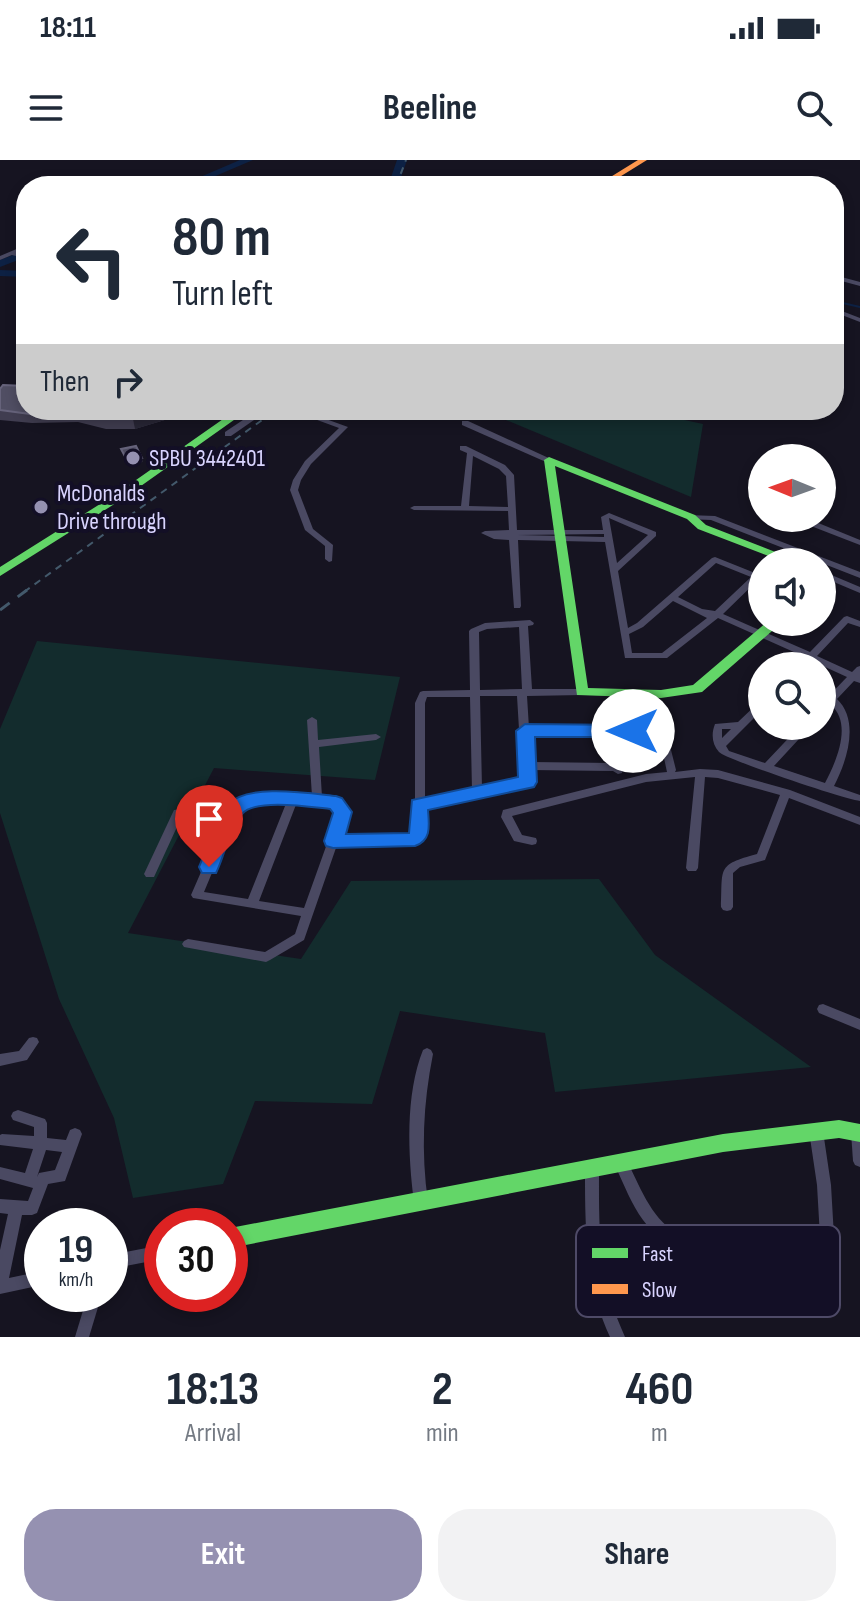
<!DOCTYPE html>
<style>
:root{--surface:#fff;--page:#f2f2f3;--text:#1f2937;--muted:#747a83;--accent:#9591b1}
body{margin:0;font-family:"Sofia Sans Condensed",sans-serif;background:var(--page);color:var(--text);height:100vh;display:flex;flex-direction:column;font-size:30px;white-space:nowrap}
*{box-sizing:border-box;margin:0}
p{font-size:26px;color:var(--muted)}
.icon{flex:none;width:44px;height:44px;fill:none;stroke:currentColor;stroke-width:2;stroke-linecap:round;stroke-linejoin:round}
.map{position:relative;height:1177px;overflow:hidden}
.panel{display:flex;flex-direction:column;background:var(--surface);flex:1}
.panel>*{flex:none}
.guide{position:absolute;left:16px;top:16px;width:828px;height:244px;border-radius:32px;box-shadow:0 4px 12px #0003;background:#fff;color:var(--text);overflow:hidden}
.needle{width:52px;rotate:271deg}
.buttons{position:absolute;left:748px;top:284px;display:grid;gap:16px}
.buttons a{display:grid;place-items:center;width:88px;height:88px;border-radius:50%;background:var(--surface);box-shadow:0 4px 12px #0003;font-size:40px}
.speed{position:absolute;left:24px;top:1048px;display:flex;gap:16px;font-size:40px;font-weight:700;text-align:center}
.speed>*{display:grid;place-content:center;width:104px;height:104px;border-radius:50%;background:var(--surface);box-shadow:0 4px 12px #0003;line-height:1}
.speed small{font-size:20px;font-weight:400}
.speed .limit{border:12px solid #d22;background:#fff;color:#111}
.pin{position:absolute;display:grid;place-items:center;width:68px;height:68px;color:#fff;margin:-82px -34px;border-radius:50% 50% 50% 0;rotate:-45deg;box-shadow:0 0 8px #0007}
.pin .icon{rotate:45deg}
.me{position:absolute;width:88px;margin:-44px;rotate:270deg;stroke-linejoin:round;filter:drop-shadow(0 0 6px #0008)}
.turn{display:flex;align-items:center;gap:28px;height:168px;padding:0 24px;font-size:36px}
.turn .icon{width:104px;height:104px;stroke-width:2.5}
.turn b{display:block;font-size:56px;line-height:68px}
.then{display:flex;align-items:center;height:76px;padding:0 24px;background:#0003;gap:16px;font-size:30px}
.eta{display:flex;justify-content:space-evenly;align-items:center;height:136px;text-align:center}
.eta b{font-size:48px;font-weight:700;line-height:56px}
.cta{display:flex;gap:16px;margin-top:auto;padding:16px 24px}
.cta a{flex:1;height:92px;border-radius:32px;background:var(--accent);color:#fff;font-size:32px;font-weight:700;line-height:92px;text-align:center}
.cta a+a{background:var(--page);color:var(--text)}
.status{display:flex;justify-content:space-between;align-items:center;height:56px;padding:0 40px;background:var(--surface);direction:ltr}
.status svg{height:22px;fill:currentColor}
header{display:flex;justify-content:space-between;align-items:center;height:104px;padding:0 24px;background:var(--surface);font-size:36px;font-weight:700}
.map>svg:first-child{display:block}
.green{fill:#132c2d}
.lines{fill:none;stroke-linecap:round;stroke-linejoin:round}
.stream{stroke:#0d2144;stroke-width:2}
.river{fill:#0d2144;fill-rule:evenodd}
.street{fill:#4a4962;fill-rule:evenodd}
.fast{fill:#63d668;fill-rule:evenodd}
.slow{fill:#ff974d;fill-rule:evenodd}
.rail-far1{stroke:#43596b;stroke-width:2;stroke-dasharray:7 6;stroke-linecap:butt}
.rail{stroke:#43596b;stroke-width:3;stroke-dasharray:12 10;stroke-linecap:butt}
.wall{fill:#403d50}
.shaded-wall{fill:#282635}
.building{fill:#504e63;stroke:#66637b;stroke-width:2}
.route{fill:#1a73e8;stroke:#114b97;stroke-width:2}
.poi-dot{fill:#9591b1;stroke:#130f26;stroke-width:3}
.labels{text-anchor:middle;stroke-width:8;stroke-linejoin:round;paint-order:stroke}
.far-poi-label{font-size:24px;fill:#d9d4ff;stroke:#130f26;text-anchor:start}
.key{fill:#130f26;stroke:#4e4a67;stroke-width:2}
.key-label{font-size:22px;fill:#d9d4ff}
</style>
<div class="status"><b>18:11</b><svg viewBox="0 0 49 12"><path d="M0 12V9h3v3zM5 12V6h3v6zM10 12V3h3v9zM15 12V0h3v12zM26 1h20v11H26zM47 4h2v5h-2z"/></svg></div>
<header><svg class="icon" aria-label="menu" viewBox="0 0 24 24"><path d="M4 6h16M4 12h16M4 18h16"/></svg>Beeline<svg class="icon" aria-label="search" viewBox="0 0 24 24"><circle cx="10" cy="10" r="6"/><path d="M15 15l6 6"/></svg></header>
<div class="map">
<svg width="860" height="1177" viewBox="0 0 860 1177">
<rect width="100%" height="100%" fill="#161421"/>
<!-- green -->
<g class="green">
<path d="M 482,250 L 638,250 L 703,264 L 691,337 Z"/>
<path d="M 37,481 L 400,517 L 375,620 L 214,608 L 128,773 L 301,799 L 351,721 L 599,719 L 655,795 L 811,907 L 555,932 L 545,873 L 400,851 L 372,944 L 255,941 L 223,1024 L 133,1038 L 114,958 L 59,839 L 0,653 L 0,569 Z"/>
</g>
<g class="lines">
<!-- stream -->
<path class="stream" d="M 834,141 L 860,147"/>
<!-- river -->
<g class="river">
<path d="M 240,0 L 253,0 L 192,26 L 179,26 Z"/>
<path d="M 397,0 L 407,0 L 398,26 L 388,26 Z"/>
<path d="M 26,90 L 26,97 L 0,107 L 0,100 Z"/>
<path d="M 0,110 L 26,111 L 26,117 L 0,116 Z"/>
</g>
<!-- street -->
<g class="street">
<path d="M 184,21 L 198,25 L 199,26 L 184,25 L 173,26 Z"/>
<path d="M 26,85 L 26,89 L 17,93 L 25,96 L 26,107 L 23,105 L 20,97 L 12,95 L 0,100 L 0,96 Z"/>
<path d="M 834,99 L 838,99 L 839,100 L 834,103 Z"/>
<path d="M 834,115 L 860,122 L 860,126 L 834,119 Z"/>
<path d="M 834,148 L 860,158 L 860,162 L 834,152 Z"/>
<path d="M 258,250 L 267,250 L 262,254 L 276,250 L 288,250 L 254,260 L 231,276 L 225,276 L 225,272 Z"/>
<path d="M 290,250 L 301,250 L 348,267 L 311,304 L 301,320 L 298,330 L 313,369 L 333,385 L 332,401 L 329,402 L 325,399 L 325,386 L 305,370 L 290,330 L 293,320 L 305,301 L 339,268 Z"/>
<path d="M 462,261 L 468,261 L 553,300 L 549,302 L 546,302 L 462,265 Z"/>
<path d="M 460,286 L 466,286 L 505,305 L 514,315 L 517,370 L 603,370 L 601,357 L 609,353 L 656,372 L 656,376 L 618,411 L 628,468 L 637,463 L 712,398 L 715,397 L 755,413 L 762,412 L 762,416 L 723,454 L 810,492 L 844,457 L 847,456 L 860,461 L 860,467 L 848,463 L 817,496 L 852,512 L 857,507 L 860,506 L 860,523 L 854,521 L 837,539 C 860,561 847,601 834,626 L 860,635 L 860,641 C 846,640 725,599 719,592 C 712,584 711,574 715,564 L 738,562 L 759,542 L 762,541 L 762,550 L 726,586 L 729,591 L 765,603 L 800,566 L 811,566 L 774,606 L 825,623 C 836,602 853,564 831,545 L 825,551 L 822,552 L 822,543 L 847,517 L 812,501 L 807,506 L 797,506 L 805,497 L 718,458 L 667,498 L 625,498 L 605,382 L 518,380 L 521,446 L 520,448 L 514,448 L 509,380 L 494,379 L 481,373 L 485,371 L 509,370 L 508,351 L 414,350 L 410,348 L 414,346 L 461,346 L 467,293 L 460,290 ZM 473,296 L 499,309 L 506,316 L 508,347 L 469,346 ZM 609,358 L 648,375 L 617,403 ZM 604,374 L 604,377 L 518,375 ZM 716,403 L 751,417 L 715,451 L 702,449 L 678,437 ZM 673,441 L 707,458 L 662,493 L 632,493 L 629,474 L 643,467 ZM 722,569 L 731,569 L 722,578 Z"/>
<path d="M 688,355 L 715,356 L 860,412 L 860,418 L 711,360 L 688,359 Z"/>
<path d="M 798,358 L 806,358 L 860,380 L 860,385 L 798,361 Z"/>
<path d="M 822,411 L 860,427 L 860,433 L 822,417 Z"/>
<path d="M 530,460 L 534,463 L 533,465 L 528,466 L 532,529 L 582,529 L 587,532 L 582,535 L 527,536 L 529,568 L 666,570 L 676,610 L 675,612 L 700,609 L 718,610 L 790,630 L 860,657 L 860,665 L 789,638 L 765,700 L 740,707 L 733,713 L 733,747 L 731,750 L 727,751 L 723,750 L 721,747 C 723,708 716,705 757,694 L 780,635 L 718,618 L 705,617 L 698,708 L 696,711 L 688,711 L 686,708 L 695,617 L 646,622 L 512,656 L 522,675 L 536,678 L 537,681 L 536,684 L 532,685 L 514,681 L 501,657 L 503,650 L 646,614 L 667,612 L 659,575 L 618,575 L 623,607 L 622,613 L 618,614 L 613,611 L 531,610 L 532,622 L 531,625 L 425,647 L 425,672 L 419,681 L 337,685 L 304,780 L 270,800 L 266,802 L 184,787 L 182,784 L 184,781 L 188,779 L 265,792 L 295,774 L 301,756 L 193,738 L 191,735 L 228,650 L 182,656 L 154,717 L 146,717 L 144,714 L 174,650 L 237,641 L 252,636 L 266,634 L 312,636 L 307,560 L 312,557 L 317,560 L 318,580 L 376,574 L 381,577 L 376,580 L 319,587 L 322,637 L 340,640 L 348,652 L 340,677 L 412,674 L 415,671 L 415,543 L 420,532 L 423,531 L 470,530 L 469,471 L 471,469 L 485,463 ZM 519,467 L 522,529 L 480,530 L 479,472 L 487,469 ZM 480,536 L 517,536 L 522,619 L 482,628 ZM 427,537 L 470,537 L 472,630 L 425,640 L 425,543 ZM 529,574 L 608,575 L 612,603 L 531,602 ZM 281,641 L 287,641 L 248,739 L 204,732 L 237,653 C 250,642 265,642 281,641 ZM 297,642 L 333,646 L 338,653 L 304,748 L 259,741 Z"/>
<path d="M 823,844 L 860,859 L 860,870 L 819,853 L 817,849 L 819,845 Z"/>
<path d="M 33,877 L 37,878 L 39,882 L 27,900 L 0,906 L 0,894 L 19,891 L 29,878 Z"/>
<path d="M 427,888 L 431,890 L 433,894 C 423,944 421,992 428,1042 L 426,1047 L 421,1049 L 416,1047 L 414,1042 C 408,995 405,935 423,890 Z"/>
<path d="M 18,950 L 45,959 L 47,963 L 47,978 L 66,980 L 70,970 L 75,968 L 80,970 L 82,974 L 65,1021 L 48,1024 L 37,1053 L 32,1055 L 22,1055 L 9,1118 L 42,1111 L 42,1125 L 0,1134 L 0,1090 L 8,1054 L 0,1053 L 0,1039 L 28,1041 L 33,1028 L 0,1019 L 0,1007 L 25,1013 L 33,989 L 0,985 L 0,975 L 2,974 L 34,976 L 34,967 L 13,960 L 11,956 L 13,952 ZM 46,990 L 62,992 L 55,1010 L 39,1013 L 37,1017 Z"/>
<path d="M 816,965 L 821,967 L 823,971 L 831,1025 L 835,1094 L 833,1099 L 828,1101 L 823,1099 L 821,1094 L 817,1025 L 809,971 L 811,967 Z"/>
<path d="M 858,966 L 860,967 L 860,1007 L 855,1005 L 853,1001 L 851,972 L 853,968 Z"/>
<path d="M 621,997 L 626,999 C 639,1024 650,1057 676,1073 C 683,1077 692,1079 700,1082 L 702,1087 L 700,1092 L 695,1094 C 643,1078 635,1049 614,1003 L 616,999 Z"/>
<path d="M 592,1003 L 597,1004 L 599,1009 C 599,1053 598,1099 611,1142 C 615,1154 620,1165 625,1177 L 610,1177 C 585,1124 585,1066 585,1009 L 587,1004 Z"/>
<path d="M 162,1085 L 162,1099 L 110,1109 L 110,1095 Z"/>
<path d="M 88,1134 L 102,1134 L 89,1177 L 75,1177 Z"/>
</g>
<!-- fast -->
<g class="fast">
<path d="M 236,250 L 248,250 L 124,338 L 0,416 L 0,407 L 116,334 Z"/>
<path d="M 549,297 L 695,355 L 706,365 L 801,402 L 784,402 L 698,369 L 687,359 L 555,306 L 588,528 L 661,530 L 693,525 L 767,462 L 781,462 L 779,465 L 702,532 L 661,538 L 577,535 L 544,300 Z"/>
<path d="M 839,960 L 860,964 L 860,982 L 839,978 L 723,992 L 230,1088 L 230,1068 L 723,974 Z"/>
</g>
<!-- slow -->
<path class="slow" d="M 638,0 L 647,0 L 605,26 L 596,26 Z"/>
<!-- rail-far1 -->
<g class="rail-far1">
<path d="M 396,26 L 406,0"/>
<path d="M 24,432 L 276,250"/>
</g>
<!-- rail -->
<path class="rail" d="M 0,450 L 27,430"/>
</g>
<!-- wall -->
<path class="wall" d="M 0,229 L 173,252 L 168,259 L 135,269 L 106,269 L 78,262 L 32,263 L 0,260 Z"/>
<!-- shaded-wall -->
<g class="shaded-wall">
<path d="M 164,250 L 172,250 L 173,252 L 168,259 L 135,269 L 133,259 Z"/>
<path d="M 142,298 L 143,302 L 128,305 L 128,302 Z"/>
</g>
<!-- building -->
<g class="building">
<path d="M 834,165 L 838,166 L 836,173 L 834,173 Z"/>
<path d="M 3,225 L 26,226 L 26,250 L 164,250 L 133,259 L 104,259 L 76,252 L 30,254 L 0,250 L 0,229 Z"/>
<path d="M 136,286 L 142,298 L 128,302 L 121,289 Z"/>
</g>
<!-- route -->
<path class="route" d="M 525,564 L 633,565 L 642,571 L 633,577 L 535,577 L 537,622 L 534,627 L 428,650 C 429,665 432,680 415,686 L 333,688 L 326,686 L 324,681 L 333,653 L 330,649 C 311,647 255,638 242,654 C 229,669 225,695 216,713 L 202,713 L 199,707 C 207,689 213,660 227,645 C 247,623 308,633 336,636 L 342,638 L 352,652 L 346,674 L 409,673 L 412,640 L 518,617 L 516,571 Z"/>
<!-- markers -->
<g class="poi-dot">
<circle cx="133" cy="298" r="8"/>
<circle cx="41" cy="347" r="8"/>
</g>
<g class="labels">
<!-- far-poi labels -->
<g class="far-poi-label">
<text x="149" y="306">SPBU 3442401</text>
<text x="57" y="341">McDonalds<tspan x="57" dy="28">Drive through</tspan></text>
</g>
</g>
<!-- legend -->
<rect x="576" y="1065" width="264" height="92" rx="12" class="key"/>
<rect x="592" y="1088" width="36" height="10" fill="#63d668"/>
<rect x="592" y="1124" width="36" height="10" fill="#ff974d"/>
<g class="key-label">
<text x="642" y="1101">Fast</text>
<text x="642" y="1137">Slow</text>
</g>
</svg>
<div class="buttons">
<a><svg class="needle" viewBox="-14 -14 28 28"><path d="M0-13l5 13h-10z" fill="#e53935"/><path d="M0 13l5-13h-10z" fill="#747a83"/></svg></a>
<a><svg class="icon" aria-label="sound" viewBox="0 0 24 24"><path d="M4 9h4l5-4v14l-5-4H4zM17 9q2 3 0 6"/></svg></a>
<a><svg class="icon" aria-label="search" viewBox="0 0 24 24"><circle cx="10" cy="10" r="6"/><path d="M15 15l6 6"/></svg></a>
</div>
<div class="speed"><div>19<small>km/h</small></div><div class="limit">30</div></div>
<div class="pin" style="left:209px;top:707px;background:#d93025"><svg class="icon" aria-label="arrive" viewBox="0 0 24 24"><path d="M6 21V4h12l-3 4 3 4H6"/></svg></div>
<svg class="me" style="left:633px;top:571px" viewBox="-20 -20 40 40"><circle r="19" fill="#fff"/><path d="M0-13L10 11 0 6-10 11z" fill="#1a73e8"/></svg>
<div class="guide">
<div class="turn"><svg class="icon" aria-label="left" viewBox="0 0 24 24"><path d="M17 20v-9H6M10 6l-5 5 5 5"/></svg><div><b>80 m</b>Turn left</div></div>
<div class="then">Then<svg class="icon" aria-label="right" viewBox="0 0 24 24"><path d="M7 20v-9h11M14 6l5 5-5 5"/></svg></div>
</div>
</div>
<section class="panel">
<div class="eta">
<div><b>18:13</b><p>Arrival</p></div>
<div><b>2</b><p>min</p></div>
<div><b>460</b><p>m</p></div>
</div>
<div class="cta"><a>Exit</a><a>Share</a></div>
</section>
